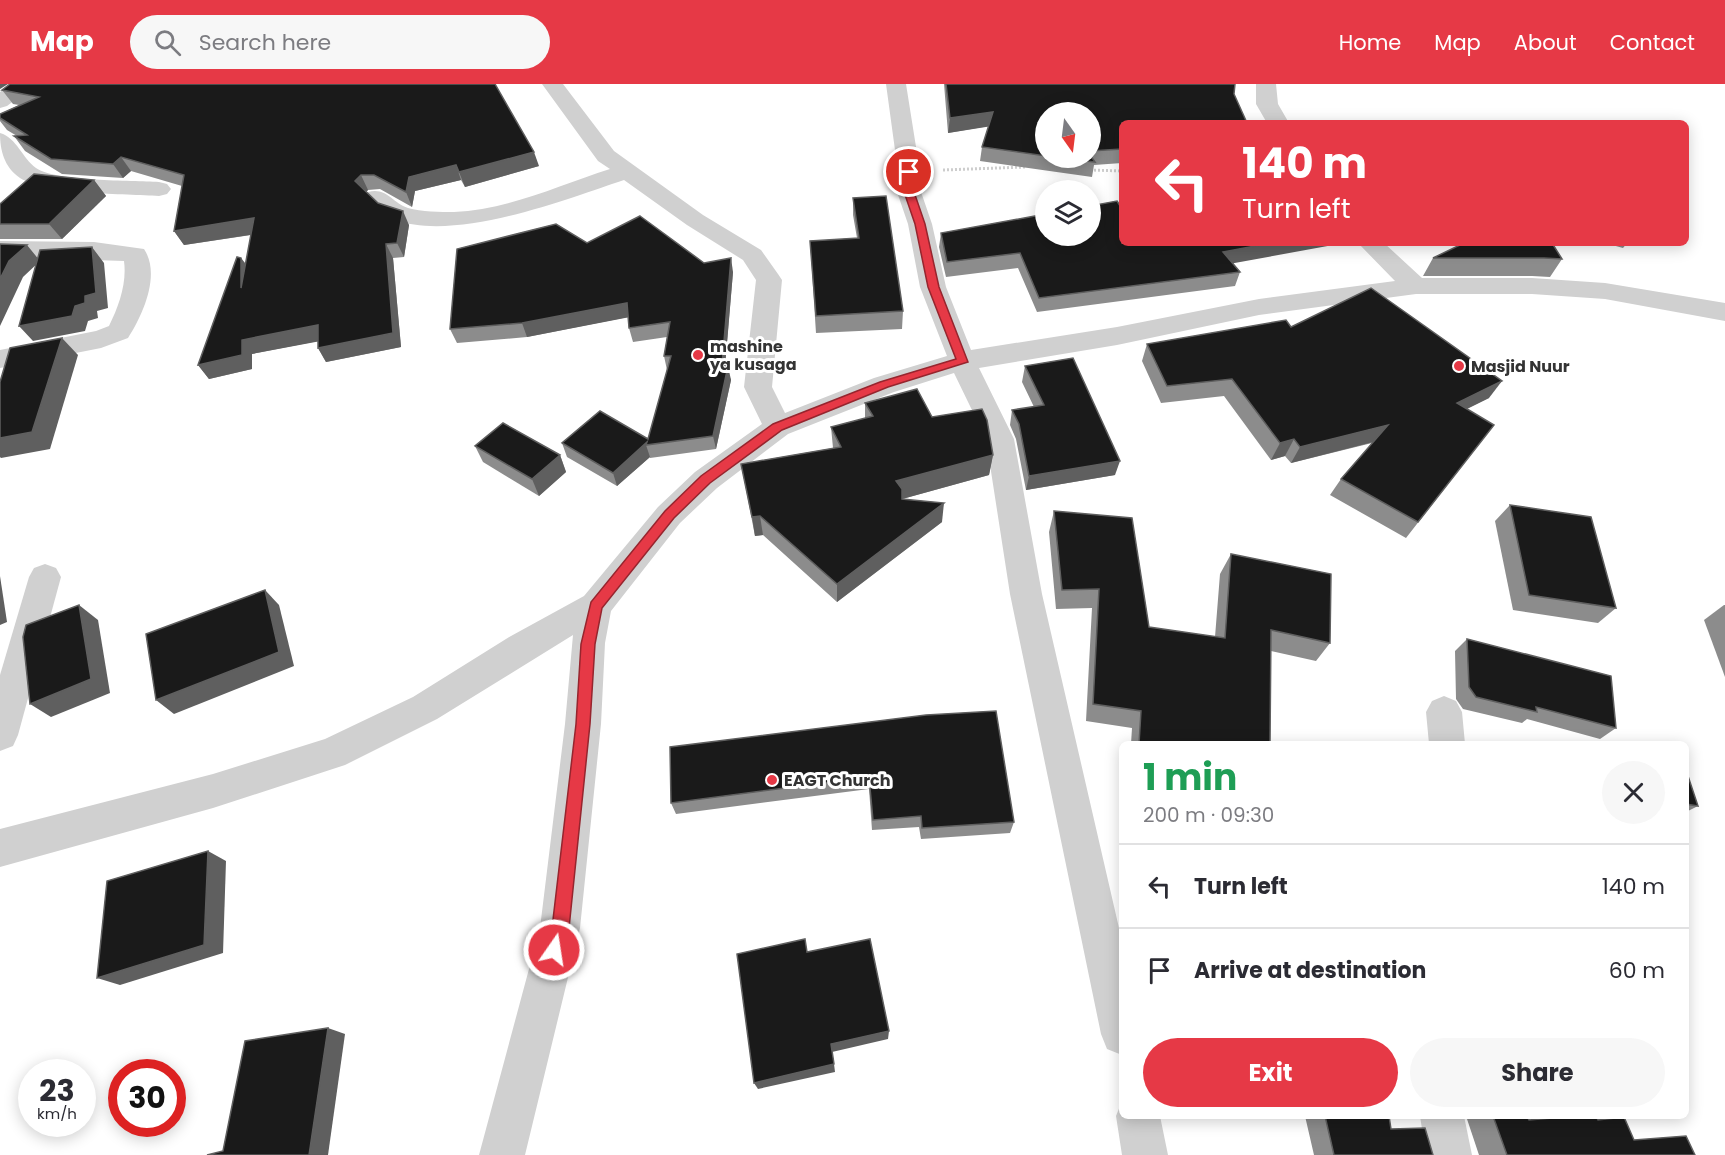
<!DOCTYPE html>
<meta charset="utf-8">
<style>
:root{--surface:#fff;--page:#f7f7f7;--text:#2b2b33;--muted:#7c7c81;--line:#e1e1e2;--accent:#e63946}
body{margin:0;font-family:Poppins,sans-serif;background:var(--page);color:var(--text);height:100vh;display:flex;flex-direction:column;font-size:22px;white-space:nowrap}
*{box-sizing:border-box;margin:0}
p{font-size:20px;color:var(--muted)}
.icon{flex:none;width:33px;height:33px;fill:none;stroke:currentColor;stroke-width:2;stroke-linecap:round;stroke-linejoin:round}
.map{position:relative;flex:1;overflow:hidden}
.panel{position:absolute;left:1119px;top:657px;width:570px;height:378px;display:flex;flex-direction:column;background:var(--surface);border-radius:9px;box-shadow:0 3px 15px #0003}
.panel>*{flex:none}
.banner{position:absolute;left:1119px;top:36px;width:570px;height:126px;border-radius:9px;box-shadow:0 3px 15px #0003;background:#e63946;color:#fff;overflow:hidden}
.needle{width:39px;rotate:166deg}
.controls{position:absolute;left:1035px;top:18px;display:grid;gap:12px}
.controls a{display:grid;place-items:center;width:66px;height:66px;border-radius:50%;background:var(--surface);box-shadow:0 3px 15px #0003;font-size:30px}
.speed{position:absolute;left:18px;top:975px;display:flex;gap:12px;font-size:30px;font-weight:700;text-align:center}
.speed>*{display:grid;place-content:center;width:78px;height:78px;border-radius:50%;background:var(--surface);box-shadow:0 3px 15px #0003;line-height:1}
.speed small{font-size:15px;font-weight:400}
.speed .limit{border:9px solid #d22;background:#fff;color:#111}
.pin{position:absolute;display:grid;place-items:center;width:51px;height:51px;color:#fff;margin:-26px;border:3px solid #fff;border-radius:50%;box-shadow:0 2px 6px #0007}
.me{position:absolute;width:66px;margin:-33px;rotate:13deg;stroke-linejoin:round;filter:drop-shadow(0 0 4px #0008)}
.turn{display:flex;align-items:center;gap:21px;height:126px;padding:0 24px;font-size:27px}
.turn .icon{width:78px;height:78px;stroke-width:2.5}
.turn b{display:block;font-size:42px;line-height:51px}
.round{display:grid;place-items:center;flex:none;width:63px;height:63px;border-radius:32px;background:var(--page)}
.head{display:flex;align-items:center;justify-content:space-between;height:102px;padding:0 24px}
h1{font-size:36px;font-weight:700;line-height:45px;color:#1e9e55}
.cta{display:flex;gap:12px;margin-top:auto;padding:12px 24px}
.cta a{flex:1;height:69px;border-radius:36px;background:var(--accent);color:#fff;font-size:24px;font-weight:700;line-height:69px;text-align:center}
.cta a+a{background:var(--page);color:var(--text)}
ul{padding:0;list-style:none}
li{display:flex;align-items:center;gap:18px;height:84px;padding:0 24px;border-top:2px solid var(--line)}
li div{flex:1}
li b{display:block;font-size:22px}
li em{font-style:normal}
header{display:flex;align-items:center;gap:36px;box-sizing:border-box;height:84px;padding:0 30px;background:var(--accent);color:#fff}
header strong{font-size:28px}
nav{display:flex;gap:33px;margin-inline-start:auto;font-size:21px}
.search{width:420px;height:54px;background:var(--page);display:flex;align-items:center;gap:15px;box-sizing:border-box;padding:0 21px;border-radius:33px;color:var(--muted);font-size:22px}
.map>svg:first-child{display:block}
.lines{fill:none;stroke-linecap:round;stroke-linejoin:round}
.path{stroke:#cdcdcd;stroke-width:3;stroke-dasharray:2 2;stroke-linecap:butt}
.minor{fill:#d0d0d0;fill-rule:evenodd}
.wall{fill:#8c8c8c;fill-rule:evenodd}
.shaded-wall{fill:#5f5f5f}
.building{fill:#1a1a1a;stroke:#5f5f5f;stroke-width:1.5}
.route{fill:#e63946;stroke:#96252e;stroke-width:1.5}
.poi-dot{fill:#e63946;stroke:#fff;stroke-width:2}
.labels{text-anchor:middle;stroke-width:6;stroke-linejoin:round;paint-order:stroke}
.poi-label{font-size:16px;font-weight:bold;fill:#333;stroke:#fff;text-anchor:start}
</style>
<header>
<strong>Map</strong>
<div class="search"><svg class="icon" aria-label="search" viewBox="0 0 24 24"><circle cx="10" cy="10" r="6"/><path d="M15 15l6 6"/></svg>Search here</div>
<nav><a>Home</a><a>Map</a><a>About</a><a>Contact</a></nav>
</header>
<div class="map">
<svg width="1725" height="1071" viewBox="0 0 1725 1071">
<rect width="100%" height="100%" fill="#fff"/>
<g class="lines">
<!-- path -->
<g class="path">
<path d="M 943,86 L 1025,83"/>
<path d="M 1090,86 L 1122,87"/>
</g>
<!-- minor -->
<g class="minor">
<path d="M 12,0 L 36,0 L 7,22 L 0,24 L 0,8 Z"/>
<path d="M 542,0 L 563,0 L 614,67 L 703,131 L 761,166 L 778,190 L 782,196 L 772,303 L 785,329 L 874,294 L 947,272 L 920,203 L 908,140 L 895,102 L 898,88 L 886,0 L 906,0 L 920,88 L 919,102 L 932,140 L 946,203 L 971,266 L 1117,243 L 1259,215 L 1395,197 L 1358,159 L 1384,159 L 1422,194 L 1532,194 L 1605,199 L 1725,219 L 1725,237 L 1605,215 L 1532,210 L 1416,210 L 1259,231 L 1117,261 L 979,284 L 1014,355 L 1042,510 L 1122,857 L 1122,971 L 1107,965 L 1101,950 L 1010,510 L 986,355 L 954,289 L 894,308 L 788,350 L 717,404 L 680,439 L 611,527 L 605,559 L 601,640 L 580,844 L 525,1071 L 479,1071 L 540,844 L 565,640 L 573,551 L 437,635 L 345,681 L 213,724 L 0,783 L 0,745 L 213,690 L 325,655 L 413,613 L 511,552 L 584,512 L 658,423 L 695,388 L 762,340 L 744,303 L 756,196 L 743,176 L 687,141 L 624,96 C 565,115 410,179 364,113 L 368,108 C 387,103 392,119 408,124 C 421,128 441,128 454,128 C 507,126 560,101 610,85 L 598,77 Z"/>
<path d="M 1256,0 L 1276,0 L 1278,20 L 1289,39 L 1267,39 L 1256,20 Z"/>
<path d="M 0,49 C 17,54 22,74 36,84 C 56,98 132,96 159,98 L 167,100 L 171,105 L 167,110 L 159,112 C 127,110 45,110 20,94 C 4,83 0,66 0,49 Z"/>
<path d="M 0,157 L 94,158 L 144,165 C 161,190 143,231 128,254 L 101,264 L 0,284 L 0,266 L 96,247 L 109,242 C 119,222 127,199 124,177 L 0,173 Z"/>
<path d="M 45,480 L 56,484 L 61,493 L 18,651 L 13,662 L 0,667 L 0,591 L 29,493 L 34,484 Z"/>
<path d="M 1444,612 L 1456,617 L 1462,628 L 1465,660 L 1429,660 L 1426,628 L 1432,617 Z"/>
<path d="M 1122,1017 L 1122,1032 L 1160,1032 L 1168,1071 L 1122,1071 L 1116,1032 Z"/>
<path d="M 1420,1032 L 1464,1032 L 1472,1071 L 1426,1071 Z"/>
</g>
</g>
<!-- wall -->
<g class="wall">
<path d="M 944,0 L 1235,0 L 1122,39 L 1122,79 L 1094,81 L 1092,93 L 980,77 L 982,63 L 989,42 L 948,49 ZM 1046,28 L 1090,28 L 1090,74 L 1046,74 Z"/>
<path d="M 2,6 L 539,82 L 465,103 L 461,96 L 415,107 L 412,123 L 380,105 L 368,106 L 366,108 L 378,119 L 409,141 L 404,173 L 393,174 L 401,263 L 326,278 L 318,264 L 318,257 L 252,270 L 252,285 L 209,295 L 198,281 L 241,174 L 246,180 L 251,151 L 184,161 L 174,147 L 182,102 L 131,87 L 123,94 L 62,90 L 25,67 L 14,52 L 17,52 L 7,46 L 0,37 L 0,30 L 19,21 L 13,20 Z"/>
<path d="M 94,96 L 106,112 L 62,155 L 0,155 L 0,120 Z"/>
<path d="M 853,114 L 903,227 L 902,245 L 816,249 L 810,157 L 857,154 L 853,131 Z"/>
<path d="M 941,149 L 1122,159 L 1233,179 L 1240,188 L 1235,202 L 1037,228 L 1018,184 L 946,193 L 939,163 Z"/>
<path d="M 587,159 L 704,179 L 733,188 L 725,282 L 731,296 L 716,365 L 650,374 L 650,373 L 617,402 L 567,373 L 562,359 L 648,355 L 667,286 L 664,272 L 667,253 L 633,258 L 629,244 L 628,233 L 527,253 L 457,259 L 450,245 Z"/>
<path d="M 1464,159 L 1562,175 L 1550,193 L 1532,192 L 1423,192 L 1433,174 Z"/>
<path d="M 1605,159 L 1627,159 L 1623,164 Z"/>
<path d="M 1291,243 L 1489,314 L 1467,325 L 1494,341 L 1406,454 L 1330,411 L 1341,395 L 1372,359 L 1291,379 L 1285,372 L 1271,376 L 1224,312 L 1161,319 L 1142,277 L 1147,260 Z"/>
<path d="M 1025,282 L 1115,391 L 1026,406 L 1016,355 L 1010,341 L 1012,326 L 1034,323 L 1022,298 Z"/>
<path d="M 865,319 L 932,333 L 993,371 L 989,391 L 902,415 L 942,438 L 837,518 L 763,451 L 755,452 L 741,380 L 833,364 L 831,343 L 865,334 Z"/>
<path d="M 475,362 L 560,371 L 566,388 L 539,412 L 483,378 Z"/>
<path d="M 1510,421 L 1616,524 L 1598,539 L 1513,526 L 1495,437 Z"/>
<path d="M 1054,427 L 1149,543 L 1215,553 L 1220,490 L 1231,470 L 1330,559 L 1316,577 L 1271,567 L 1270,660 L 1131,660 L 1132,644 L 1086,637 L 1092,524 L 1056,525 L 1049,448 Z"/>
<path d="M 1724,521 L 1725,521 L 1725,593 L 1704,536 Z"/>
<path d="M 1467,555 L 1616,644 L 1600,655 L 1527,635 L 1522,639 L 1463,625 L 1456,615 L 1455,567 Z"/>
<path d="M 926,631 L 1014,738 L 1010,749 L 921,755 L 919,743 L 872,746 L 869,705 L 676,730 L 671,719 Z"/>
<path d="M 1686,686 L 1698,722 L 1686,728 Z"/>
<path d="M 1305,1032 L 1389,1032 L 1391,1045 L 1433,1071 L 1314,1071 Z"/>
<path d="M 1484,1032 L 1529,1036 L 1598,1036 L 1634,1056 L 1695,1071 L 1479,1071 L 1467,1035 Z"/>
</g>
<!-- shaded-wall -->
<g class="shaded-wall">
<path d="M 0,0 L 8,0 L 0,5 Z"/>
<path d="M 993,28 L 992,42 L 948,49 L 950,34 Z"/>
<path d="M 534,68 L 539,82 L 465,103 L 459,88 Z"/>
<path d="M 121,73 L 131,87 L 123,94 L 113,80 Z"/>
<path d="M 456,81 L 461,96 L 415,107 L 412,123 L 406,108 L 409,93 Z"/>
<path d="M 361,91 L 368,106 L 362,112 L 355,97 Z"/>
<path d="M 94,96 L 106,112 L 62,155 L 49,140 Z"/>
<path d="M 403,127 L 409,141 L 404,173 L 397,159 Z"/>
<path d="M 254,134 L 262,149 L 184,161 L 174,147 Z"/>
<path d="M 1271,159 L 1344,159 L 1218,182 L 1223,168 Z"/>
<path d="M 386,160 L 393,174 L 401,263 L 326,278 L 318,264 Z"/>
<path d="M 27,161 L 40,177 L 23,193 L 0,242 L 0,195 L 9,177 Z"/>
<path d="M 92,163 L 104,179 L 108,224 L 97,227 L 98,234 L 88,237 L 85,247 L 33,257 L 19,242 L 75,222 L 85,212 Z"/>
<path d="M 241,174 L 251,188 L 241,204 Z"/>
<path d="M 731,174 L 733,188 L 724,295 L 722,281 Z"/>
<path d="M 627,219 L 630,233 L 527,253 L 522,239 Z"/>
<path d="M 318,241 L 326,256 L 252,270 L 252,285 L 209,295 L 198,281 L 242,256 Z"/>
<path d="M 62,254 L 78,271 L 50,365 L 1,374 L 0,373 L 0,354 Z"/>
<path d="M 728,282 L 731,296 L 716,365 L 713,352 Z"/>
<path d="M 1502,297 L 1489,314 L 1444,336 L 1457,319 Z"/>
<path d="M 1388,341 L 1377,357 L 1291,379 L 1300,363 Z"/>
<path d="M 1294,355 L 1285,372 L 1271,376 L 1280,359 Z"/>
<path d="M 647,358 L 646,361 L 650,373 L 617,402 L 613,389 Z"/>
<path d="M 560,371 L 566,388 L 539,412 L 532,395 Z"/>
<path d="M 993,371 L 989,391 L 895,417 L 896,397 Z"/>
<path d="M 1120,377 L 1115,391 L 1026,406 L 1029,392 Z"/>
<path d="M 944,419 L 942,438 L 837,518 L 837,500 Z"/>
<path d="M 760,432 L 763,451 L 755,452 L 752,433 Z"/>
<path d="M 0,492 L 7,538 L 0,541 Z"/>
<path d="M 265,506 L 279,521 L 294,582 L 174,630 L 156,616 Z"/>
<path d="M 79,521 L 98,536 L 110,609 L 51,633 L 30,620 Z"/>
<path d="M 208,767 L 226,777 L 223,869 L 120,901 L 97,894 Z"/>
<path d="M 328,944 L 345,950 L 328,1071 L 309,1071 Z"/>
<path d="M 889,947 L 888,955 L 832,968 L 831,960 Z"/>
<path d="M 834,980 L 835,988 L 758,1005 L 754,999 Z"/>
</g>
<!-- building -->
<g class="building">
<path d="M 10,0 L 495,0 L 534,68 L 459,88 L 456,81 L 409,93 L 406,108 L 374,91 L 361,91 L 355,97 L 378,119 L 403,127 L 397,159 L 386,160 L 393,249 L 318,264 L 318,241 L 242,256 L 242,271 L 198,281 L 237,173 L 241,174 L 241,204 L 254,134 L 174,147 L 184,91 L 121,73 L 113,80 L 51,75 L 14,52 L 27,51 L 0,34 L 0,30 L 39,13 L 2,6 Z"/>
<path d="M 946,0 L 1235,0 L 1234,10 L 1247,39 L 1122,39 L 1122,65 L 1090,67 L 1090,28 L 1046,28 L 1046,72 L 982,63 L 993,28 L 950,34 Z"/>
<path d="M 1090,71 L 1095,78 L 1060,74 L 1090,74 Z"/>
<path d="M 34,90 L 94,96 L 49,140 L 0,140 L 0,120 Z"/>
<path d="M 886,112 L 903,227 L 816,232 L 810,157 L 859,154 L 853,114 Z"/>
<path d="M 1117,117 L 1122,125 L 1122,159 L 1271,159 L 1223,168 L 1240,188 L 1039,214 L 1020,169 L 947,178 L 941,149 L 1046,130 L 1046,152 L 1090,152 L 1090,122 Z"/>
<path d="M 640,132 L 704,179 L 731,174 L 722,281 L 728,282 L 713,352 L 646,361 L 647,358 L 613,389 L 562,359 L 600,327 L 648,355 L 671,272 L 664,272 L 670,238 L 629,244 L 627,219 L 522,239 L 450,245 L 457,165 L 556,140 L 587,159 Z"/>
<path d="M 1464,159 L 1552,159 L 1562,175 L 1544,174 L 1433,174 Z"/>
<path d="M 0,160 L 27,161 L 9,177 L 0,195 Z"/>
<path d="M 92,163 L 96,209 L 85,212 L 85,219 L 75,222 L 72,232 L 19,242 L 40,166 Z"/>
<path d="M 1371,204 L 1502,297 L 1457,319 L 1494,341 L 1418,438 L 1341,395 L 1388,341 L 1300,363 L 1294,355 L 1280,359 L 1232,295 L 1167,302 L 1147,260 L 1286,236 L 1291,243 Z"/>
<path d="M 62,254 L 32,348 L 0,354 L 0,298 L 10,264 Z"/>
<path d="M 1073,274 L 1120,377 L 1029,392 L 1019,340 L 1012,326 L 1044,321 L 1025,282 Z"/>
<path d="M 917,305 L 932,333 L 982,325 L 987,336 L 993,371 L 896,397 L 902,405 L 902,415 L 944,419 L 837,500 L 760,432 L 752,433 L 741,380 L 841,363 L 831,343 L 873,332 L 865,319 Z"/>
<path d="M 503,339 L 560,371 L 532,395 L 475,362 Z"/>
<path d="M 1510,421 L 1591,433 L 1616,524 L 1529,511 Z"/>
<path d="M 1054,427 L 1132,434 L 1149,543 L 1225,554 L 1231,470 L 1331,490 L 1330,559 L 1271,546 L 1270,660 L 1139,660 L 1141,627 L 1093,620 L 1099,505 L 1062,506 Z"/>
<path d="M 265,506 L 279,568 L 156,616 L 146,550 Z"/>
<path d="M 79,521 L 91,595 L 30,620 L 23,553 L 26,541 Z"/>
<path d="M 1467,555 L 1611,592 L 1616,644 L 1536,623 L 1537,628 L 1476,613 L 1469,603 Z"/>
<path d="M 996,627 L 1014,738 L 922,744 L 921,732 L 873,736 L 869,693 L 671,719 L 670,663 L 926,631 Z"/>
<path d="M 1686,686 L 1698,722 L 1686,720 Z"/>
<path d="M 208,767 L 204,861 L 97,894 L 107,797 Z"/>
<path d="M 805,855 L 807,868 L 870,855 L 889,947 L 831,960 L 834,980 L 754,999 L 737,870 Z"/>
<path d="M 328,944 L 309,1071 L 207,1071 L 223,1067 L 245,957 Z"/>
<path d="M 1325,1032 L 1389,1032 L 1391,1045 L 1425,1044 L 1433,1071 L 1334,1071 Z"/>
<path d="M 1493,1032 L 1527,1032 L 1529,1036 L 1576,1032 L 1596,1032 L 1598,1036 L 1624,1033 L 1634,1056 L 1686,1052 L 1695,1071 L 1507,1071 Z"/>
</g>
<!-- route -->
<path class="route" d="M 906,86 L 914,88 L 912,102 L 925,140 L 939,203 L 968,278 L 888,303 L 782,346 L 710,399 L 674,434 L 602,524 L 595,560 L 590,640 L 569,844 L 560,872 L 554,874 L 548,872 L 546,866 L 552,844 L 576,640 L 581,560 L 591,518 L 665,427 L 701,392 L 773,340 L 880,298 L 956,275 L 928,203 L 915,140 L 902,102 Z"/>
<!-- markers -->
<g class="poi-dot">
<circle cx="698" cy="271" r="6"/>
<circle cx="1459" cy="282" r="6"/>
<circle cx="772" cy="696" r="6"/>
</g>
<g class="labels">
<!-- poi labels -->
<g class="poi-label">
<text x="710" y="268">mashine<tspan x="710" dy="18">ya kusaga</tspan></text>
<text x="1471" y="288">Masjid Nuur</text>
<text x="784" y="702">EAGT Church</text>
</g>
</g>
</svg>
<div class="controls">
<a><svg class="needle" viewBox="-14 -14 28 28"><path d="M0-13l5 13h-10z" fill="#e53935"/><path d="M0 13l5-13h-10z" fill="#7c7c81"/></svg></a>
<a><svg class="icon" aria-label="layers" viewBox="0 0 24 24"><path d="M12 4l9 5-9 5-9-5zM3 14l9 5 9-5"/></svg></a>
</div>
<div class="speed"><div>23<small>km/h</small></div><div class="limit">30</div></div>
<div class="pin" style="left:909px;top:88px;background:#d93025"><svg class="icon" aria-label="arrive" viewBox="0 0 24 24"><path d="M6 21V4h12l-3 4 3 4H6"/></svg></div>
<svg class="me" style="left:554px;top:866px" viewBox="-20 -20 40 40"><circle r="17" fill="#e63946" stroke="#fff" stroke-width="3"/><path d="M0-11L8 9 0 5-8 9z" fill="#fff"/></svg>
<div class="banner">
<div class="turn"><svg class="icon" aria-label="left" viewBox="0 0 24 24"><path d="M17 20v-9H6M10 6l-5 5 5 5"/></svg><div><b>140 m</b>Turn left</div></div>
</div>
<section class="panel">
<div class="head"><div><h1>1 min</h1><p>200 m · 09:30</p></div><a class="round"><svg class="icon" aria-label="close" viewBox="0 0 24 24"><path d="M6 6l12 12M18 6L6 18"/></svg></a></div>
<ul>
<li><svg class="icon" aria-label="left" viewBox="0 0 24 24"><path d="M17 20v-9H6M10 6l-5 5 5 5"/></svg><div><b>Turn left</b></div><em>140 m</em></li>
<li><svg class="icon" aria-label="arrive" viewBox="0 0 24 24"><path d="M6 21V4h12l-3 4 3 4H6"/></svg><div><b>Arrive at destination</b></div><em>60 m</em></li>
</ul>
<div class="cta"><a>Exit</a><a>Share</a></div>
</section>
</div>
